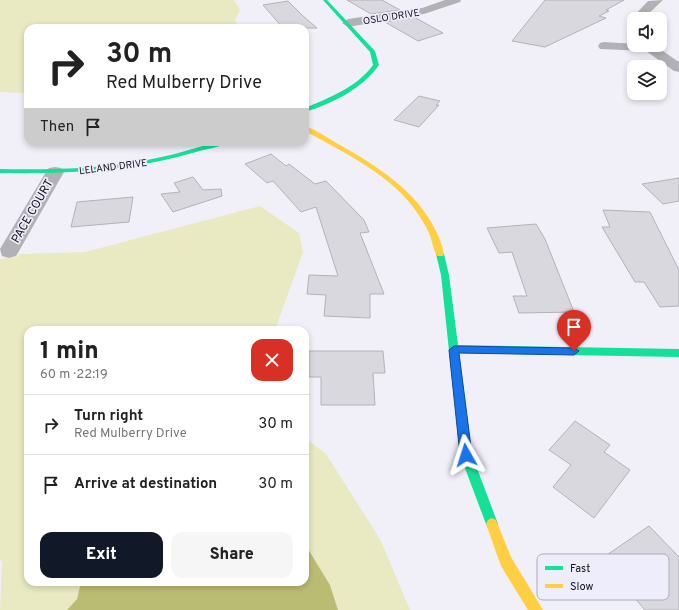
<!DOCTYPE html>
<meta charset="utf-8">
<style>
:root{--surface:#fff;--page:#f6f6f6;--text:#222;--muted:#767676;--line:#e0e0e0;--accent:#111827}
body{margin:0;font-family:Overpass,sans-serif;background:var(--page);color:var(--text);height:100vh;display:flex;flex-direction:column;font-size:15px;white-space:nowrap}
*{box-sizing:border-box;margin:0}
p{font-size:13px;color:var(--muted)}
.icon{flex:none;width:22px;height:22px;fill:none;stroke:currentColor;stroke-width:2;stroke-linecap:round;stroke-linejoin:round}
.map{position:relative;flex:1;overflow:hidden}
.sheet{position:absolute;left:24px;top:326px;width:285px;height:260px;display:flex;flex-direction:column;background:var(--surface);border-radius:12px;box-shadow:0 2px 6px #0003}
.sheet>*{flex:none}
.top-card{position:absolute;left:24px;top:24px;width:285px;height:122px;border-radius:12px;box-shadow:0 2px 6px #0003;background:#fff;color:var(--text);overflow:hidden}
.buttons{position:absolute;left:627px;top:12px;display:grid;gap:8px}
.buttons a{display:grid;place-items:center;width:40px;height:40px;border-radius:8px;background:var(--surface);box-shadow:0 2px 6px #0003;font-size:20px}
.pin{position:absolute;display:grid;place-items:center;width:34px;height:34px;color:#fff;margin:-41px -17px;border-radius:50% 50% 50% 0;rotate:-45deg;box-shadow:0 0 4px #0007}
.pin .icon{rotate:45deg}
.me{position:absolute;width:44px;margin:-22px;rotate:354deg;stroke-linejoin:round;filter:drop-shadow(0 0 3px #0008)}
.turn{display:flex;align-items:center;gap:14px;height:84px;padding:0 16px;font-size:18px}
.turn .icon{width:52px;height:52px;stroke-width:2.5}
.turn b{display:block;font-size:28px;line-height:34px}
.then{display:flex;align-items:center;height:38px;padding:0 16px;background:#0003;gap:8px;font-size:15px}
.round{display:grid;place-items:center;flex:none;width:42px;height:42px;border-radius:12px;background:var(--page)}
.head{display:flex;align-items:center;justify-content:space-between;height:68px;padding:0 16px}
h1{font-size:24px;font-weight:800;line-height:30px}
.button{display:flex;gap:8px;margin-top:auto;padding:8px 16px}
.button a{flex:1;height:46px;border-radius:12px;background:var(--accent);color:#fff;font-size:16px;font-weight:800;line-height:46px;text-align:center}
.button a+a{background:var(--page);color:var(--text)}
ul{padding:0;list-style:none}
li{display:flex;align-items:center;gap:12px;height:60px;padding:0 16px;border-top:1px solid var(--line)}
li div{flex:1}
li b{display:block;font-size:15px}
li em{font-style:normal}
.map>svg:first-child{display:block}
.green{fill:#e9eac2}
.water{fill:#bbbc74}
.building{fill:#d9d8df;stroke:#b2b2b9}
.lines{fill:none;stroke-linecap:round;stroke-linejoin:round}
.street{fill:#b2b2b6;fill-rule:evenodd}
.fast{fill:#16e098;fill-rule:evenodd}
.slow{fill:#ffcf43;fill-rule:evenodd}
.route{fill:#1a73e8;stroke:#114b97}
.labels{text-anchor:middle;stroke-width:3.5;stroke-linejoin:round;paint-order:stroke}
.far-street-label{font-size:10px;fill:#121117;stroke:#eeedfc}
.street-label{font-size:12px;fill:#121117;stroke:#eeedfc}
.key{fill:#eeedfc;stroke:#acabb7;stroke-width:1}
.key-label{font-size:11px;fill:#121117}
</style>
<div class="map">
<svg width="679" height="610" viewBox="0 0 679 610">
<rect width="100%" height="100%" fill="#f1f0f8"/>
<!-- green -->
<g class="green">
<path d="M 0,0 L 234,0 L 240,10 L 235,20 L 239,28 L 28,28 L 28,93 L 0,92 Z"/>
<path d="M 260,206 L 299,233 L 303,252 L 275,330 L 28,330 L 28,582 L 81,582 L 77,599 L 67,610 L 0,610 L 2,563 L 0,558 L 0,259 L 17,257 L 19,254 L 85,252 Z"/>
<path d="M 305,438 L 326,454 L 380,539 L 410,610 L 338,610 L 330,585 L 305,544 Z"/>
</g>
<!-- water -->
<path class="water" d="M 305,544 L 330,585 L 338,610 L 67,610 L 77,599 L 81,582 L 305,582 Z"/>
<!-- building -->
<g class="building">
<path d="M 347,0 L 382,0 L 400,10 L 371,14 Z"/>
<path d="M 545,0 L 624,0 L 606,10 L 609,11 L 599,16 L 606,18 L 545,47 L 512,41 Z"/>
<path d="M 288,1 L 303,16 L 317,28 L 283,28 L 263,5 Z"/>
<path d="M 414,17 L 443,33 L 418,41 L 385,22 Z"/>
<path d="M 419,96 L 440,101 L 436,105 L 439,105 L 419,127 L 394,120 Z"/>
<path d="M 271,154 L 286,166 L 289,164 L 315,184 L 326,181 L 364,220 L 369,232 L 360,233 L 384,294 L 370,294 L 370,318 L 324,316 L 326,295 L 307,294 L 309,275 L 338,276 L 316,207 L 301,212 L 273,181 L 267,183 L 245,164 Z"/>
<path d="M 193,177 L 203,190 L 221,189 L 222,196 L 173,212 L 161,194 L 180,192 L 174,183 Z"/>
<path d="M 679,178 L 679,201 L 663,204 L 642,184 Z"/>
<path d="M 133,197 L 129,222 L 71,227 L 77,202 Z"/>
<path d="M 603,210 L 650,212 L 679,270 L 679,306 L 660,307 L 644,282 L 635,282 L 602,227 L 610,227 Z"/>
<path d="M 536,224 L 545,239 L 574,312 L 519,313 L 513,296 L 527,296 L 512,252 L 499,253 L 487,228 Z"/>
<path d="M 309,351 L 383,351 L 385,373 L 373,373 L 375,405 L 321,405 L 321,377 L 309,377 Z"/>
<path d="M 575,421 L 610,445 L 604,452 L 630,470 L 594,518 L 553,487 L 571,465 L 549,450 Z"/>
<path d="M 649,526 L 679,557 L 679,610 L 645,610 L 601,559 Z"/>
</g>
<g class="lines">
<!-- street -->
<g class="street">
<path d="M 445,0 L 461,0 L 460,2 L 424,14 L 348,27 L 342,23 L 348,19 L 422,8 Z"/>
<path d="M 663,0 L 643,19 L 634,19 L 634,22 L 631,19 L 648,1 Z"/>
<path d="M 604,42 L 654,45 L 679,62 L 679,72 L 674,71 L 646,51 L 600,49 L 598,46 L 600,43 Z"/>
<path d="M 55,167 L 61,168 L 64,172 L 19,251 L 16,256 L 9,258 L 2,256 L 0,249 L 46,172 L 49,168 Z"/>
</g>
<!-- fast -->
<g class="fast">
<path d="M 323,0 L 327,0 L 375,51 L 379,65 C 362,89 333,103 305,112 L 305,108 C 330,97 356,88 373,65 L 370,52 Z"/>
<path d="M 216,142 L 227,142 C 220,148 205,149 196,152 C 131,171 67,174 0,173 L 0,169 C 51,170 102,169 152,159 C 174,155 195,148 216,142 Z"/>
<path d="M 440,251 L 444,254 L 449,275 L 458,345 L 679,349 L 679,357 L 459,353 L 472,455 L 498,524 L 496,528 L 492,530 L 488,528 L 486,524 L 460,455 L 441,275 L 436,254 Z"/>
</g>
<!-- slow -->
<g class="slow">
<path d="M 305,126 C 317,130 329,139 340,145 C 377,166 417,191 436,231 C 440,238 442,246 444,254 L 443,256 L 437,256 C 433,249 432,240 429,233 C 426,226 422,220 418,214 C 394,176 343,152 305,131 Z"/>
<path d="M 492,518 L 496,520 L 511,557 L 543,610 L 528,610 L 501,566 L 486,524 L 488,520 Z"/>
</g>
</g>
<!-- route -->
<path class="route" d="M 454,346 L 574,348 L 579,351 L 574,355 L 459,353 L 472,455 L 470,458 L 466,460 L 462,458 L 460,455 L 449,350 Z"/>
<g class="labels">
<!-- far-street labels -->
<g class="far-street-label">
<text transform="translate(391 16) rotate(-9)" y="4">OSLO DRIVE</text>
<text transform="translate(113 166) rotate(-7)" y="4">LELAND DRIVE</text>
</g>
<!-- street labels -->
<g class="street-label">
<text transform="translate(32 211) rotate(-60)" y="4">PACE COURT</text>
</g>
</g>
<!-- legend -->
<rect x="537" y="554" width="132" height="46" rx="6" class="key"/>
<rect x="545" y="566" width="18" height="4" fill="#16e098"/>
<rect x="545" y="584" width="18" height="4" fill="#ffcf43"/>
<g class="key-label">
<text x="570" y="572">Fast</text>
<text x="570" y="590">Slow</text>
</g>
</svg>
<div class="buttons">
<a><svg class="icon" aria-label="sound" viewBox="0 0 24 24"><path d="M4 9h4l5-4v14l-5-4H4zM17 9q2 3 0 6"/></svg></a>
<a><svg class="icon" aria-label="layers" viewBox="0 0 24 24"><path d="M12 4l9 5-9 5-9-5zM3 14l9 5 9-5"/></svg></a>
</div>
<div class="pin" style="left:574px;top:351px;background:#d93025"><svg class="icon" aria-label="arrive" viewBox="0 0 24 24"><path d="M6 21V4h12l-3 4 3 4H6"/></svg></div>
<svg class="me" style="left:466px;top:455px" viewBox="-20 -20 40 40"><path d="M0-17L14 15 0 8-14 15z" fill="#1a73e8" stroke="#fff" stroke-width="4"/></svg>
<div class="top-card">
<div class="turn"><svg class="icon" aria-label="right" viewBox="0 0 24 24"><path d="M7 20v-9h11M14 6l5 5-5 5"/></svg><div><b>30 m</b>Red Mulberry Drive</div></div>
<div class="then">Then<svg class="icon" aria-label="arrive" viewBox="0 0 24 24"><path d="M6 21V4h12l-3 4 3 4H6"/></svg></div>
</div>
<section class="sheet">
<div class="head"><div><h1>1 min</h1><p>60 m · 22:19</p></div><a class="round" style="background:#d93025;color:#fff"><svg class="icon" aria-label="close" viewBox="0 0 24 24"><path d="M6 6l12 12M18 6L6 18"/></svg></a></div>
<ul>
<li><svg class="icon" aria-label="right" viewBox="0 0 24 24"><path d="M7 20v-9h11M14 6l5 5-5 5"/></svg><div><b>Turn right</b><p>Red Mulberry Drive</p></div><em>30 m</em></li>
<li><svg class="icon" aria-label="arrive" viewBox="0 0 24 24"><path d="M6 21V4h12l-3 4 3 4H6"/></svg><div><b>Arrive at destination</b></div><em>30 m</em></li>
</ul>
<div class="button"><a>Exit</a><a>Share</a></div>
</section>
</div>
